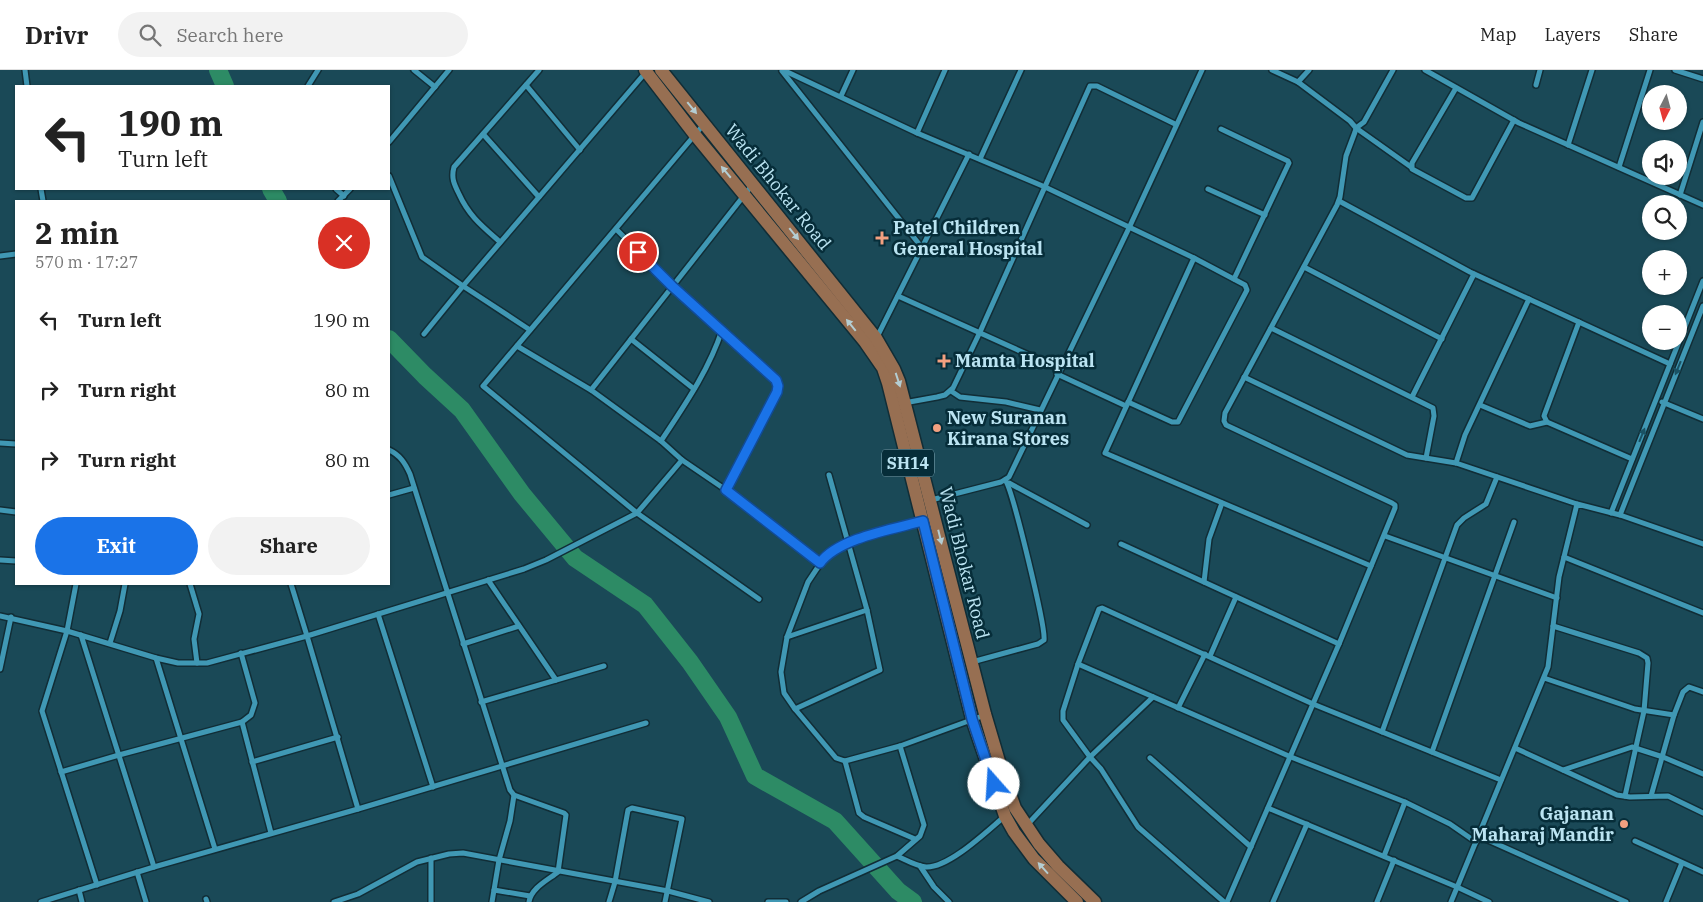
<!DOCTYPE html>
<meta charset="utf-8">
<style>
:root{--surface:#fff;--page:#f2f2f2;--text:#222;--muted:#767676;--line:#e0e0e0;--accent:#1a73e8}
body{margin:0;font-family:"IBM Plex Serif",serif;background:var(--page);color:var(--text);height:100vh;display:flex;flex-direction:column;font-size:19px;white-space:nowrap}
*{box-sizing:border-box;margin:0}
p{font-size:16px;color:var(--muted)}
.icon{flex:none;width:28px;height:28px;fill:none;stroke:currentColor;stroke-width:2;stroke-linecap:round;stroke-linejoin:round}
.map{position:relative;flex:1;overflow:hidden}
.details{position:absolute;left:15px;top:130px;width:375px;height:385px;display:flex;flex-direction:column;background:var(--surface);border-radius:0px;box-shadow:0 1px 4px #0004}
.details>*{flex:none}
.top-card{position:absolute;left:15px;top:15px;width:375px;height:105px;border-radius:0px;box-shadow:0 1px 4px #0004;background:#fff;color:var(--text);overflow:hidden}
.needle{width:32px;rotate:186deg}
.fabs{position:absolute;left:1642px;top:15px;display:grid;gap:10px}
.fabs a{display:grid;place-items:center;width:45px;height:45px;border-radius:50%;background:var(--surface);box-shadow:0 1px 4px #0004;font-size:25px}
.pin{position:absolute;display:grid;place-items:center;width:42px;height:42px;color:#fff;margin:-21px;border:2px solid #fff;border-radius:50%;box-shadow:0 1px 5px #0007}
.me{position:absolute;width:55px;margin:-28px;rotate:341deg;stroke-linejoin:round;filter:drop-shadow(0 0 4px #0008)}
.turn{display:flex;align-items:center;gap:18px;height:105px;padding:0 20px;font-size:22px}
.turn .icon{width:65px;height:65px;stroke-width:2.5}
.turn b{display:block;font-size:35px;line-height:42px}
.round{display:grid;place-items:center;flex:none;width:52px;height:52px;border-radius:26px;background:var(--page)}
.overview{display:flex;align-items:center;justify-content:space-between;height:85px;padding:0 20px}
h1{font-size:30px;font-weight:800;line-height:38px}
.cta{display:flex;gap:10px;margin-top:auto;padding:10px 20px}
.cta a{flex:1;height:58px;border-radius:30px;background:var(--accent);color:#fff;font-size:20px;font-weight:800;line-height:58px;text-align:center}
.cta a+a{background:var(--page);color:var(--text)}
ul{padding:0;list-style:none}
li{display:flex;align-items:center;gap:15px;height:70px;padding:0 20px}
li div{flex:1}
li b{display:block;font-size:19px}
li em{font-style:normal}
header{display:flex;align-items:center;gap:30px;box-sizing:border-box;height:70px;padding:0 25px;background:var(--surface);border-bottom:1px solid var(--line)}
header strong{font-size:24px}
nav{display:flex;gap:28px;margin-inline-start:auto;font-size:18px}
.search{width:350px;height:45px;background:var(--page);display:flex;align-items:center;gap:12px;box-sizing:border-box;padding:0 18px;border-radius:28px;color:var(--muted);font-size:19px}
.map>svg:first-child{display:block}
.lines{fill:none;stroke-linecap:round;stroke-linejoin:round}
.river{stroke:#2d8b65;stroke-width:18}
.minor-casing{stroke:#112d36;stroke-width:8}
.primary-casing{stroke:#112d36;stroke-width:15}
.minor{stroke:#4098b4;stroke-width:5}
.primary{stroke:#976f52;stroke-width:12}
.oneway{fill:#b4cdd2}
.oneway2{fill:#1a5264}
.route-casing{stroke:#114b97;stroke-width:12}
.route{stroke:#1a73e8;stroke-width:9}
.poi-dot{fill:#f2a080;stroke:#062d39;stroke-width:2}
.labels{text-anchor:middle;stroke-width:5;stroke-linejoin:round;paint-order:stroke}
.shield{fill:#062d39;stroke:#85adba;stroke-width:1}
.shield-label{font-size:16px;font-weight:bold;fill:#bbe4f2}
.street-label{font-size:18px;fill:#bbe4f2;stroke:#062d39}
.poi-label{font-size:18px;font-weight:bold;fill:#bbe4f2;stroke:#062d39;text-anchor:start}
</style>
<header>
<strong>Drivr</strong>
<div class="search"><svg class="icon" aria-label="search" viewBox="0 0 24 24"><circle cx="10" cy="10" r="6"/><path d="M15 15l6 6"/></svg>Search here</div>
<nav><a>Map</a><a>Layers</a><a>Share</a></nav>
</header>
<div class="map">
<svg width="1703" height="832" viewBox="0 0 1703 832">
<rect width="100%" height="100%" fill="#1a4957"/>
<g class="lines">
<!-- river -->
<g class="river">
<path d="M 218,0 L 225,16"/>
<path d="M 271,119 L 278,131"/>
<path d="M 389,269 L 425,306 L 462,340 L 522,424 L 575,488 L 645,535 L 690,592 L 728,647 L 755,706 L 835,751 L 898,821 L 913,832"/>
</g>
<defs>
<g id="minor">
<path d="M 25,0 L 27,16"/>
<path d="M 414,0 L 435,17"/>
<path d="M 783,0 L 917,63 L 1045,117 L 1194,188 L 1105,383 L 1371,496"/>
<path d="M 1272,0 L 1298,12 L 1309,0"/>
<path d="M 1393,0 L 1364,52 L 1356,58 L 1411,97"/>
<path d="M 1425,0 L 1519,53 L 1703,135"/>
<path d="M 1675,0 L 1703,9"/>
<path d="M 782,1 L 923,179"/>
<path d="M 526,15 L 580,80"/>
<path d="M 1536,15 L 1540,0"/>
<path d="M 308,16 L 318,0"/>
<path d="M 1456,18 L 1412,93 L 1412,99 L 1466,128 L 1472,128 L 1514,50"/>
<path d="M 841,26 L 853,0"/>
<path d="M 704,54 L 483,316 L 637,443 L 759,529"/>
<path d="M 1221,59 L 1288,91 L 1289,93 L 1234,209"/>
<path d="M 917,63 L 945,0"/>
<path d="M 483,64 L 539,127"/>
<path d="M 389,72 L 449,0"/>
<path d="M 1568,75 L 1592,0"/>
<path d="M 980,89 L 1021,0"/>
<path d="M 1619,97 L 1650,0"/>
<path d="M 389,106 L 422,187 L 463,216 L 530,260"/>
<path d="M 753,114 L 591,320 L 661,371 L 682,390 L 726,420 L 820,493"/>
<path d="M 41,119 L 43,131"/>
<path d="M 336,119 L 344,126"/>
<path d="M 1208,119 L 1265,145"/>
<path d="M 1680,125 L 1703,52"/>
<path d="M 338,131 L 350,119"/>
<path d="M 1339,131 L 1470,202 L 1670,294"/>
<path d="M 616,159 L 673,216 L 777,310 L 778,315 L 777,322 L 726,420"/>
<path d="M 500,172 C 482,156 469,146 459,124 C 454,114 451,108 454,97 L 539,0"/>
<path d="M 0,186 L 16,184"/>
<path d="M 1304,197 L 1442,269"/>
<path d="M 898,226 L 1060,299"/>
<path d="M 1579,252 L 1545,343 L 1544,346 L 1547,352 L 1632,389"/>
<path d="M 1271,258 L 1433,338 L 1434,346 L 1426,388"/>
<path d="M 424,264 L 463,216 L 646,2"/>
<path d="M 877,267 L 969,84"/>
<path d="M 631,269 L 694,319"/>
<path d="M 517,276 L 591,320"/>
<path d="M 1057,304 L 1126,336"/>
<path d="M 1244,307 L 1407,385 L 1456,393 L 1577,434"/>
<path d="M 951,321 L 960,327 L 1006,332 L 1040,340"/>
<path d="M 1412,327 L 1474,204"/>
<path d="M 1128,332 L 1172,352 L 1178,352 L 1247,220 L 1245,215 L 1194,188"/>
<path d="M 1662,332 L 1703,349"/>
<path d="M 904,333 L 937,327 L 945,325 L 953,318 L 980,262 L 1090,16 L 1097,16 L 1175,54"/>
<path d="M 1480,335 L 1530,356 L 1547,352"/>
<path d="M 661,371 C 684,336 709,300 722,260"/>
<path d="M 0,373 L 16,374"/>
<path d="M 389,380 C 400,385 405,393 410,404 L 510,720 L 514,725 L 564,743 L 566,745 L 558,802 C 548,810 531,818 529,832"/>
<path d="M 1456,393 L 1465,365 L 1529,229"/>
<path d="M 1009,413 L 1087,455"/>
<path d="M 389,425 L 414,418"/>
<path d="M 931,430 L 1001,412 L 1009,407 L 1129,158 L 1202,0"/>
<path d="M 0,440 L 16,442"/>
<path d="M 1611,443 L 1703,211"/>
<path d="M 1620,445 L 1703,236"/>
<path d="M 923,451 L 848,472 L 824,488 L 808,512 L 787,567 L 781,602 L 784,623 L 795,639 L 836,688 L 845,691 L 900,676 L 985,645"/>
<path d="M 1385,466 L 1557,528"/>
<path d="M 1121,474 L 1339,574"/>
<path d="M 1564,487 L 1703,543"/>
<path d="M 0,490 L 16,491"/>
<path d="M 488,510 L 556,610"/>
<path d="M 1204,512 L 1209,469 L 1222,433"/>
<path d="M 76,514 L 67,561 L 42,641 L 97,815"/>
<path d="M 190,514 L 199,544 L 194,569 L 197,593"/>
<path d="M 378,544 L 433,717"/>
<path d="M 0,546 L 67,561 L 156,588 L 178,593 L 207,593 L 307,566 L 291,514"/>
<path d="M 1553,556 L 1639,583 L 1647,588 L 1648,593 L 1644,641 L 1625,726"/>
<path d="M 81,565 L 154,797"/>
<path d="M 787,567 L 867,540"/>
<path d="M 110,573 L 120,541 L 125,514"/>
<path d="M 463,574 L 519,556"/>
<path d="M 1210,586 L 1236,527"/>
<path d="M 156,588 L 215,779"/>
<path d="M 972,592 L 1038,574 L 1044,570 C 1046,558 1012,417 1005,410"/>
<path d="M 1078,594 L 1291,687 L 1405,732 L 1450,754 L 1476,772"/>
<path d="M 0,599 L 11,547"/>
<path d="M 1544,608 L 1635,639 L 1674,645"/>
<path d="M 481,632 L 604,596"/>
<path d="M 1178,638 L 1205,584"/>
<path d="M 795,639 L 880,600 L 867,540 L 829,405"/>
<path d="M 242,652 L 271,763"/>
<path d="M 1382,662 L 1457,455 L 1464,448 L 1486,434 L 1497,407"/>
<path d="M 1515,678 L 1617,725 L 1630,727 L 1668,726 L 1703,743"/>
<path d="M 1432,682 L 1514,452"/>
<path d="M 1150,688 L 1251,777"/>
<path d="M 845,691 L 859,743 L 864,747 L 915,769"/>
<path d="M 252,692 L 338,667"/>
<path d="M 1563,700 L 1632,677 L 1663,687 L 1703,704"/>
<path d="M 61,702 L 119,685 L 242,652 L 251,645 L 255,633 L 241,583"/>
<path d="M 1651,726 L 1674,645 L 1683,622 L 1689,617 L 1703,622"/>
<path d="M 1268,738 L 1457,817 L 1489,832"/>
<path d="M 358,739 L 646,653"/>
<path d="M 1027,755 L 1090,687 L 1153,627"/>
<path d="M 1479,766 L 1626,832"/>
<path d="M 1635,771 L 1703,802"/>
<path d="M 897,786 C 906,790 916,796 926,797 C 949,798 987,761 1005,746"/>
<path d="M 1384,786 L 1405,732"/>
<path d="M 920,796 L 934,817 L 949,832"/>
<path d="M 137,802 L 146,832"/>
<path d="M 79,820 L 82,832"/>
<path d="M 494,820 L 530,826"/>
<path d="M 206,829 L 207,832"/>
<path d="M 41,832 L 154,797 L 358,739 L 307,566 L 524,499 L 546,490 L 637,443 L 682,390"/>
<path d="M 334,832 L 358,824 L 417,792 L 449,784 L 463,783 L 668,821 L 709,832"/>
<path d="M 431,832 L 431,788"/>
<path d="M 492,832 L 499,790 L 510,751 L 514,725"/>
<path d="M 609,832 L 615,812 L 628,740 L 632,738 L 682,749 L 665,832"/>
<path d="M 768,832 L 786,832"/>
<path d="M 801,832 L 819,821 L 897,786 L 920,766 L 924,755 L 900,676"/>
<path d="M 1224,832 L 1138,757 L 1101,699 L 1090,687 L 1063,650 L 1063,641 L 1078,594 L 1099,539 L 1102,538 L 1313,634 L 1501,710"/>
<path d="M 1227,832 L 1339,574 L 1395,438 L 1395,435 L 1392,433 L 1226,355 L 1224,351 L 1225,343 L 1337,135 L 1340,127 L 1346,86 L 1355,62 L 1356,58 L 1350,51 L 1298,12"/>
<path d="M 1273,832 L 1307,754"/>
<path d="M 1377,832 L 1394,790"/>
<path d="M 1451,832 L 1548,597 L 1559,507 L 1577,434 L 1620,445 L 1703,474"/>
<path d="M 1666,832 L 1682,793"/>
</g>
<g id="primary">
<path d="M 645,0 L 695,65 L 865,272 L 883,298 L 888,313 L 972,649 L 1005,746 L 1014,762 L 1034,789 L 1077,832"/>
<path d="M 661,0 L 876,268 L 894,299 L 899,311 L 985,644 L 1001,698 L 1015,738 L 1039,774 L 1058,796 L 1095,832"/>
</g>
</defs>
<!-- minor casing -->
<use href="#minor" class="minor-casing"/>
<!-- primary casing -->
<use href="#primary" class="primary-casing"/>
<!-- minor -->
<use href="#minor" class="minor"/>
<!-- primary -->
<use href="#primary" class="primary"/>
</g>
<!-- one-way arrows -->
<defs><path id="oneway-solid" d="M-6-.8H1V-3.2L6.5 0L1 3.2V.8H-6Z" transform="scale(1.25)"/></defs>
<g class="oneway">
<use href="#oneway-solid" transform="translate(692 38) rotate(51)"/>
<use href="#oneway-solid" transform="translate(726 102) rotate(-130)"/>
<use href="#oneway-solid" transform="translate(794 164) rotate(51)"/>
<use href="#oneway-solid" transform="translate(851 255) rotate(-129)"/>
<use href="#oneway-solid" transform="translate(898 310) rotate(72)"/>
<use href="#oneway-solid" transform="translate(940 467) rotate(76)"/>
<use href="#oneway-solid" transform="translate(1043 798) rotate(-132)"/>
</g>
<g class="oneway2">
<use href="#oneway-solid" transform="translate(1678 298) rotate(112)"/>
<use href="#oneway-solid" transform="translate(1642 365) rotate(-68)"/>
</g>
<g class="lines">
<defs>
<path id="route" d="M 638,182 L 672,216 L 776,310 L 778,316 L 777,322 L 726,420 L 820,493 C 838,468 894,459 923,451 L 972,649 L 994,714"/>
</defs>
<!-- route casing -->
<use href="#route" class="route-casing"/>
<!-- route -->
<use href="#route" class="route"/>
</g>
<!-- markers -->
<g class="poi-dot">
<path d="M879.5 160.5h5v5h5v5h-5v5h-5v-5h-5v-5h5z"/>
<path d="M941.5 283.5h5v5h5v5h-5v5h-5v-5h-5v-5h5z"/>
<circle cx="937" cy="358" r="5"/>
<circle cx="1624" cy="754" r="5"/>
</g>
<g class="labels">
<!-- shield labels -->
<rect class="shield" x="882" y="379.5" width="52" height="27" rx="4"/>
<g class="shield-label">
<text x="908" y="399">SH14</text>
</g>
<!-- street labels -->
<g class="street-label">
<text transform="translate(778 117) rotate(51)" y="6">Wadi Bhokar Road</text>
<text transform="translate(964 493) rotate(76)" y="6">Wadi Bhokar Road</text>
</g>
<!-- poi labels -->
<g class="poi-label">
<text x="893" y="164">Patel Children<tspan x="893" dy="21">General Hospital</tspan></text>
<text x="955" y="297">Mamta Hospital</text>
<text x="947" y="354">New Suranan<tspan x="947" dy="21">Kirana Stores</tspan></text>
<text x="1614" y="750" text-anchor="end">Gajanan<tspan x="1614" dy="21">Maharaj Mandir</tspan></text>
</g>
</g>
</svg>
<div class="fabs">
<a><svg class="needle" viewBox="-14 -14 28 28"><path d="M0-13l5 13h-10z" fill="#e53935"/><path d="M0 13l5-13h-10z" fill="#767676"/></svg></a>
<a><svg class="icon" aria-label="sound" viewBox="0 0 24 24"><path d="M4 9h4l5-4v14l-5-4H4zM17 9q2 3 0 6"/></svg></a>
<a><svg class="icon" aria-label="search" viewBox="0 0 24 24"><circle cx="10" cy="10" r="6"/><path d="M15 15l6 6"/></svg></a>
<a>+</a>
<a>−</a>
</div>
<div class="pin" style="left:638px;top:182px;background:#d93025"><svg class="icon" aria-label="arrive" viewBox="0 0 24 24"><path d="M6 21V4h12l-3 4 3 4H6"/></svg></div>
<svg class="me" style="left:994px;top:714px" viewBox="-20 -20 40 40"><circle r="19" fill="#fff"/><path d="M0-13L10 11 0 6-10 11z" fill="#1a73e8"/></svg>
<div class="top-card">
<div class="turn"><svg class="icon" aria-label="left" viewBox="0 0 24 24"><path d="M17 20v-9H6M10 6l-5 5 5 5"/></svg><div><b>190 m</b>Turn left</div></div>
</div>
<section class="details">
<div class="overview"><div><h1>2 min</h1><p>570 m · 17:27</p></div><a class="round" style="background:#d93025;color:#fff"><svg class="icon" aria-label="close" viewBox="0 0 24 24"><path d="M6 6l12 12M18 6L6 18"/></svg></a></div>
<ul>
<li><svg class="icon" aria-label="left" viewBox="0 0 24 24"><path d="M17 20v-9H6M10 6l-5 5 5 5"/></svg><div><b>Turn left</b></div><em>190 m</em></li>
<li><svg class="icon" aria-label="right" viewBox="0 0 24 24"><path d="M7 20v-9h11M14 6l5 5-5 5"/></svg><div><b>Turn right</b></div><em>80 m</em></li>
<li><svg class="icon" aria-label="right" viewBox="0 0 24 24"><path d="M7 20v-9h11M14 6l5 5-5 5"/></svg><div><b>Turn right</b></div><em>80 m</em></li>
</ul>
<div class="cta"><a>Exit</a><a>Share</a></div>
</section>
</div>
